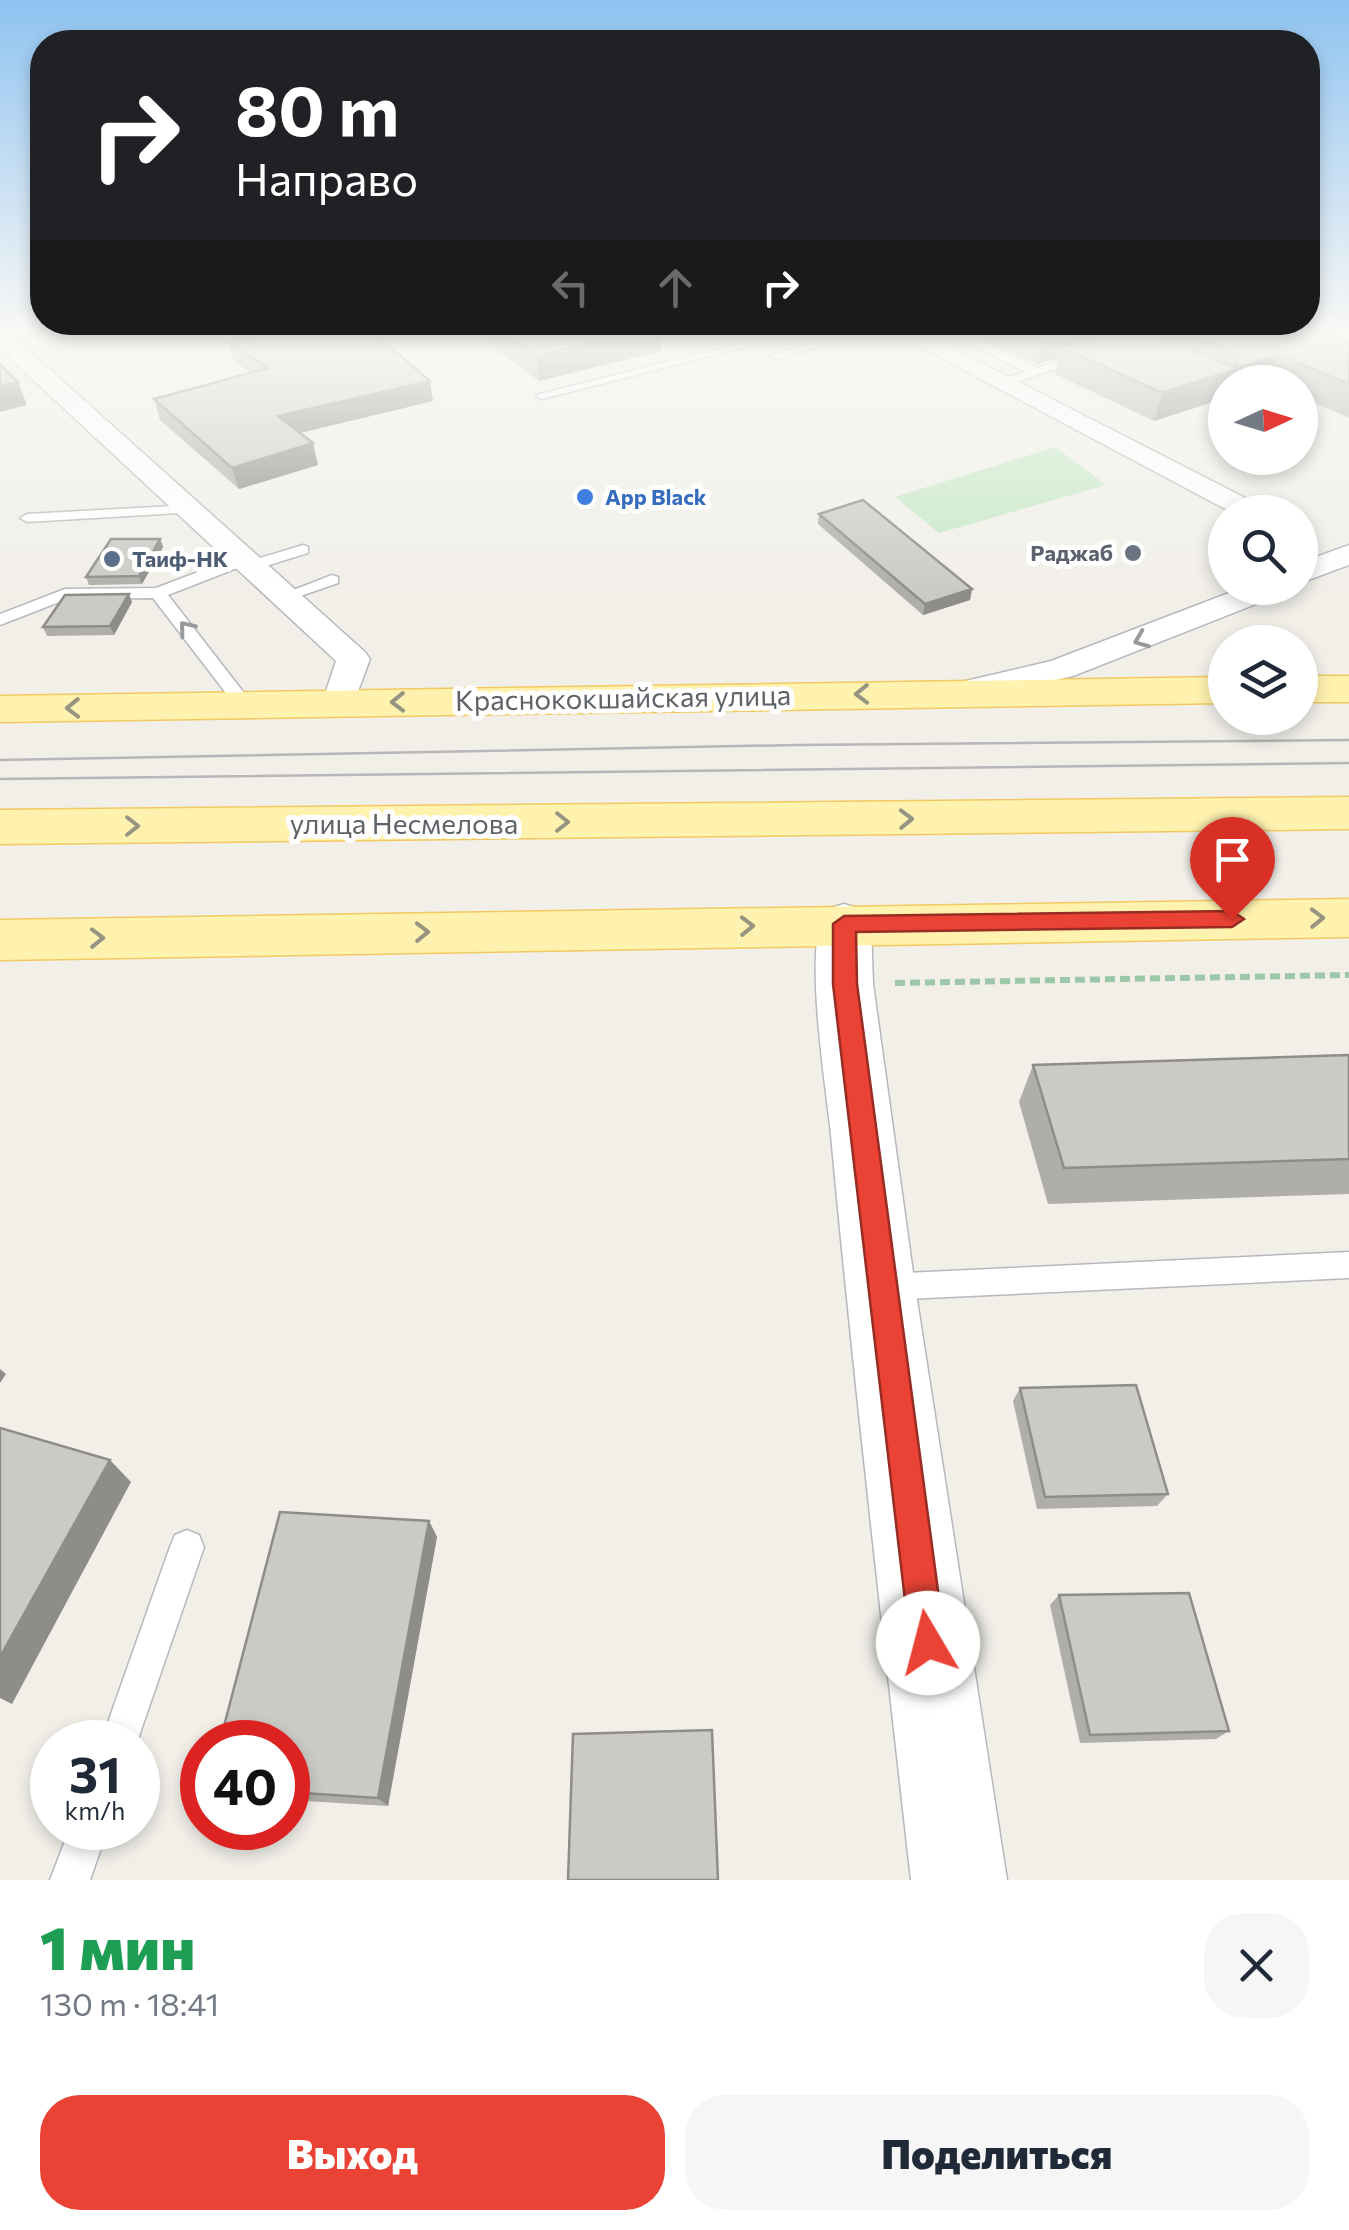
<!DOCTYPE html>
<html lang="ru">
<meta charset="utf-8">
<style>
:root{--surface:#fff;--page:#f6f6f7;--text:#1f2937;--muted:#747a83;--accent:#ea4335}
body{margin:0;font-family:Commissioner,sans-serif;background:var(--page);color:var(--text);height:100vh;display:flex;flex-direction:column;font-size:38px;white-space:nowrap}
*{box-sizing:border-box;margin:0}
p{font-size:32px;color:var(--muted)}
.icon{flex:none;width:55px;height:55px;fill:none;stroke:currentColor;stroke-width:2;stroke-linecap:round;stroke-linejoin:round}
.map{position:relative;height:1880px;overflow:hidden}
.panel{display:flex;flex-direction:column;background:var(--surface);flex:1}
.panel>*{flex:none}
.banner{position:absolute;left:30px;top:30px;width:1290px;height:305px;border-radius:40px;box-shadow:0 5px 15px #0003;background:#202124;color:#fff;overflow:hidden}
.needle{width:65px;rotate:86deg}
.buttons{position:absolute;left:1208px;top:365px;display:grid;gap:20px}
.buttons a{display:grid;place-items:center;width:110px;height:110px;border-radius:50%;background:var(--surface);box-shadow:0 5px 15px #0003;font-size:50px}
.speed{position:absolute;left:30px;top:1720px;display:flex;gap:20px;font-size:50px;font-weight:700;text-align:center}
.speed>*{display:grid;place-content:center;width:130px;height:130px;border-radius:50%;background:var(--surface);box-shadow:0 5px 15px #0003;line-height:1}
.speed small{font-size:25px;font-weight:400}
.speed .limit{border:15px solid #d22;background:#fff;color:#111}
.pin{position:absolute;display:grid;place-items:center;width:85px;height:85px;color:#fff;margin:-102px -42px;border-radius:50% 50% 50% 0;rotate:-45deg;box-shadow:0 0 10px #0007}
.pin .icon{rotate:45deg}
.me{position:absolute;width:110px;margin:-55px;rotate:352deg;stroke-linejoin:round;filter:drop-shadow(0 0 8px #0008)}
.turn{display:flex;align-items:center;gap:35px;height:210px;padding:0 40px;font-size:45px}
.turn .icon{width:130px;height:130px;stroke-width:2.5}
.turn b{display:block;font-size:70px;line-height:85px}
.lanes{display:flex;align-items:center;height:95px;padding:0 40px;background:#0003;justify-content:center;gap:50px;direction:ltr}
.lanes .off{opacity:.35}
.round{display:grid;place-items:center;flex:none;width:105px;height:105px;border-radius:40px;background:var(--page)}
.head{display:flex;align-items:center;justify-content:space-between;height:170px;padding:0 40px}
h1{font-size:60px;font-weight:800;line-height:75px;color:#1e9e55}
.action{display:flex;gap:20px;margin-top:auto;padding:20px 40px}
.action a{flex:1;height:115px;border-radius:40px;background:var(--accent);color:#fff;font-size:40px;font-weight:800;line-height:115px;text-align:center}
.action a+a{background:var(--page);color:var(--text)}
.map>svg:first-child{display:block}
.green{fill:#c5e8c5}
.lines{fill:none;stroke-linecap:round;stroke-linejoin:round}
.service-casing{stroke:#b5b8bc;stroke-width:3}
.minor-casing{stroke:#b5b8bc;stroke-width:3}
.tertiary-casing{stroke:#b5b8bc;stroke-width:3}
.primary-casing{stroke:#f2c960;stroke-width:3}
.path{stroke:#9cc7a9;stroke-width:6;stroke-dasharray:10 5;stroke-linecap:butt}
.service{fill:#fff;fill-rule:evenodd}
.minor{fill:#fff;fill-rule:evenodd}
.tertiary{fill:#fff;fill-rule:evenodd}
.primary{fill:#fff2af;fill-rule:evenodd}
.tram{stroke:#b6b7b8;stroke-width:2.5}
.wall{fill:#afaea9}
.shaded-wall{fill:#8f8d8a}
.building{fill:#cccac5;stroke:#8f8d8a;stroke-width:2.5}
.oneway{stroke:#979a9d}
.oneway2{stroke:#979581}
.route{fill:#ea4335;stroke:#982c22;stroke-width:2.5}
.shop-dot{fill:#3f7fe0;stroke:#fff;stroke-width:4}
.worship-dot{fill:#6b7280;stroke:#fff;stroke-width:4}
.service-dot{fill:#5c6f8a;stroke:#fff;stroke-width:4}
.labels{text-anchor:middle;stroke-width:10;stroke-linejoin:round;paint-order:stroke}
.far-shop-label{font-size:22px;font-weight:bold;fill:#366cbe;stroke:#fff;text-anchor:start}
.far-worship-label{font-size:22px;font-weight:bold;fill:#5b616d;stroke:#fff;text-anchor:end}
.far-service-label{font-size:22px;font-weight:bold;fill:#4e5e75;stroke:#fff;text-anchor:start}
.street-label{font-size:28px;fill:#5f6368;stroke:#fff}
</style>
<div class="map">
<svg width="1349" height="1880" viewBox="0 0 1349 1880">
<rect width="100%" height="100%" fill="#f1efe8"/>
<!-- green -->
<path class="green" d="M 1055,447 L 1106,485 L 939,533 L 895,497 Z"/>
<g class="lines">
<defs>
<g id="service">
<path d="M 797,329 L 817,329 L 542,399 L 536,395 Z"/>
<path d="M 862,329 L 882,329 L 775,359 L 769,355 Z"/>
<path d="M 941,329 L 956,329 L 1037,368 L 1083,354 L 1089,358 L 1000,387 L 996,386 L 996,380 L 1025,372 Z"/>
<path d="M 191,505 L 198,509 L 196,512 L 27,522 L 20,518 L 27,514 Z"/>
<path d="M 303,545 L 308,547 L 308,553 L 253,570 L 245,565 L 168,595 L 251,702 L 251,710 L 239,710 L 153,598 L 67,599 L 0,625 L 0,614 L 65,589 L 156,588 L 240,556 L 252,556 L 253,560 Z"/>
<path d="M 332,575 L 338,577 L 338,583 L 286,601 L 278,596 Z"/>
<path d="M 1349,1252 L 1349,1278 L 884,1300 L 874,1296 L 870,1287 L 874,1278 L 884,1274 Z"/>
<path d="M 187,1530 L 199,1535 L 204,1547 L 137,1742 L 101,1742 L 170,1547 L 175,1535 Z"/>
<path d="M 70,1828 L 108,1828 L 90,1880 L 50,1880 Z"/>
</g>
<g id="minor">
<path d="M 887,329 L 915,329 L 1261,506 L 1265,512 L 1231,512 Z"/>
<path d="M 0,330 L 8,332 L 365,652 L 370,659 L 351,710 L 339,713 L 327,710 L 322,703 L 336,661 L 0,349 Z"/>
<path d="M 1349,545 L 1349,565 L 1300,583 L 1300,563 Z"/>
<path d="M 1242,588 L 1283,588 L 1279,595 L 1073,676 L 965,701 L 953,698 L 948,691 L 953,684 L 1051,661 Z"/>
</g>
<path id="tertiary" d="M 844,904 L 863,910 L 871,924 L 873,984 L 915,1287 L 1007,1880 L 911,1880 C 883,1632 854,1383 831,1135 C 826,1085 803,949 825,910 Z"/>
<g id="primary">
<rect x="1300" y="676" width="49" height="26"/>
<path d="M 1225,677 L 1225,703 L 0,722 L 0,696 Z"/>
<path d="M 1349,797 L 1349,829 L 0,844 L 0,810 Z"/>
<path d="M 1349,899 L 1349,937 L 0,960 L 0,920 Z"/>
</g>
</defs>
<!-- service casing -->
<use href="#service" class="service-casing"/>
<!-- minor casing -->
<use href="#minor" class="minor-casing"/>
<!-- tertiary casing -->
<use href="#tertiary" class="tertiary-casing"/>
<!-- primary casing -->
<use href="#primary" class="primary-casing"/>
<!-- path -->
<path class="path" d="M 895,983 L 1349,975"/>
<!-- service -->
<use href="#service" class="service"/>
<!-- minor -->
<use href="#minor" class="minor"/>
<!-- tertiary -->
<use href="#tertiary" class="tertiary"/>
<!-- primary -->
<use href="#primary" class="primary"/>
<!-- tram -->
<g class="tram">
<path d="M 0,760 L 797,745 L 1349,740"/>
<path d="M 0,779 L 1349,763"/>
</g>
</g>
<!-- wall -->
<g class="wall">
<path d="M 470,329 L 661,329 L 661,351 L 539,381 Z"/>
<path d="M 960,329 L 1318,329 L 1349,341 L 1349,418 L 1300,396 L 1300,382 L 1225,382 L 1225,398 L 1154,421 L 1055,374 L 1058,358 L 1037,364 Z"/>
<path d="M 228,341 L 433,401 L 300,433 L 318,465 L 239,489 L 160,420 L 154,399 L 251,373 L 234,361 Z"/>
<path d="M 819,514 L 972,589 L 970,600 L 923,615 L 818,524 Z"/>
<path d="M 160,539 L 163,547 L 142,584 L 89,585 L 86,577 Z"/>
<path d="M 132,602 L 114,635 L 47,636 L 43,627 Z"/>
<path d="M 1349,1055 L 1349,1194 L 1048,1204 L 1019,1102 L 1033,1065 Z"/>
<path d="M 1020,1388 L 1168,1494 L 1157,1506 L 1037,1509 L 1013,1401 Z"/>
<path d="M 429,1521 L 437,1537 L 388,1806 L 288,1800 L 288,1742 Z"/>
<path d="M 1059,1595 L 1229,1731 L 1216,1739 L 1080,1743 L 1050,1605 Z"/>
</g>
<!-- shaded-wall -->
<g class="shaded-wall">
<path d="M 653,329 L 661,329 L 661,351 L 539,381 L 537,356 Z"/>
<path d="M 1070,329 L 1131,329 L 1061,347 L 1058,358 L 1037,364 L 1043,337 Z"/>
<path d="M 1279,355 L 1269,382 L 1225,382 L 1225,398 L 1154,421 L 1162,393 Z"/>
<path d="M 430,381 L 433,401 L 283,437 L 278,416 Z"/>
<path d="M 18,382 L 27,405 L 0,412 L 0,386 Z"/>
<path d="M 313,443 L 318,465 L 239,489 L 232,468 Z"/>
<path d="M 160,539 L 163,547 L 142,584 L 139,576 Z"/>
<path d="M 972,589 L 970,600 L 923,615 L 925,604 Z"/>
<path d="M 129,594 L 132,602 L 114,635 L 110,626 Z"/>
<path d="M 0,1369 L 6,1374 L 0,1383 Z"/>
<path d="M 110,1460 L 131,1482 L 12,1704 L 0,1698 L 0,1657 Z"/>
<path d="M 429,1521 L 437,1537 L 388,1806 L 378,1798 Z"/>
</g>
<!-- building -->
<g class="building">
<path d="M 287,329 L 369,329 L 430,381 L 278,416 L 313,443 L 232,468 L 154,399 L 268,368 L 228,341 Z"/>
<path d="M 500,329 L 653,329 L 537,356 Z"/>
<path d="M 1026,329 L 1070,329 L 1043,337 Z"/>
<path d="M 1122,329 L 1141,329 L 1233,367 L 1237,366 L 1238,355 L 1178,329 L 1318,329 L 1349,341 L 1349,384 L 1279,355 L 1162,393 L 1061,347 Z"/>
<path d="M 0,364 L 18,382 L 0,386 Z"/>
<path d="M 863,500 L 972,589 L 925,604 L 819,514 Z"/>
<path d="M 111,539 L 160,539 L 139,576 L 86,577 Z"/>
<path d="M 129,594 L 110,626 L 43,627 L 65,595 Z"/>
<path d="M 1349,1055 L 1349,1159 L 1064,1168 L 1033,1065 Z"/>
<path d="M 1136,1385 L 1168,1494 L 1045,1497 L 1020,1388 Z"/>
<path d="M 0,1428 L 110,1460 L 0,1657 Z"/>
<path d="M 280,1512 L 429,1521 L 378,1798 L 288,1792 L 288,1742 L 231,1742 L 223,1730 Z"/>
<path d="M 1189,1593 L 1229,1731 L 1090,1735 L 1059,1595 Z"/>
<path d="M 712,1730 L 718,1880 L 568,1880 L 573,1734 Z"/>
</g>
<!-- one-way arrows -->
<defs><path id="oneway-chevron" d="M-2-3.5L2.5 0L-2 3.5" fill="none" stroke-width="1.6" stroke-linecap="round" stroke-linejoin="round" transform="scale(2.5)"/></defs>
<g class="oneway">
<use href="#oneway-chevron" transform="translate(186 628) rotate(-129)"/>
<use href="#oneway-chevron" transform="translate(1141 640) rotate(158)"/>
</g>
<g class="oneway2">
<use href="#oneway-chevron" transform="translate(862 694) rotate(179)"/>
<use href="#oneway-chevron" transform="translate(398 702) rotate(179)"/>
<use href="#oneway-chevron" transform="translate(73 708) rotate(179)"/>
<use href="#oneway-chevron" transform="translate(906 819) rotate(-1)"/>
<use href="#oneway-chevron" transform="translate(562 822)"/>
<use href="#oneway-chevron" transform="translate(132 826)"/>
<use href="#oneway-chevron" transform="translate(1317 918) rotate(-1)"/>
<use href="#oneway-chevron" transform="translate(747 926) rotate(-1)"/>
<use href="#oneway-chevron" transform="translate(422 932) rotate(-1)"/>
<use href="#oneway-chevron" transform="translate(97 938) rotate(-1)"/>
</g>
<!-- sky -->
<linearGradient id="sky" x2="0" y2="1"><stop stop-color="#8fc3f1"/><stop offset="0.56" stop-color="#f9f8f5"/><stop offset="1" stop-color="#f9f8f5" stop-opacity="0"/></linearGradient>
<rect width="1349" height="592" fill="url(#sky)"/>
<!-- route -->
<path class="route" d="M 1232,911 L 1244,919 L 1232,927 L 856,932 L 857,984 L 945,1643 L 940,1655 L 928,1660 L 915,1655 L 910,1643 L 833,984 L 833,924 L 844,916 Z"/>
<!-- markers -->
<circle class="shop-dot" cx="585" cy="497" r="10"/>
<circle class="worship-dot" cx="1133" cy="553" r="10"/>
<circle class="service-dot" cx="112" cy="559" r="10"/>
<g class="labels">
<!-- far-shop labels -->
<g class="far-shop-label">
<text x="605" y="505">App Black</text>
</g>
<!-- far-worship labels -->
<g class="far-worship-label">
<text x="1113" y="561">Раджаб</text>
</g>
<!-- far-service labels -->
<g class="far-service-label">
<text x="132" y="567">Таиф-НК</text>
</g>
<!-- street labels -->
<g class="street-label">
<text transform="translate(623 698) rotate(-1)" y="10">Краснококшайская улица</text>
<text x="404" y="834">улица Несмелова</text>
</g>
</g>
</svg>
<div class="buttons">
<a><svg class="needle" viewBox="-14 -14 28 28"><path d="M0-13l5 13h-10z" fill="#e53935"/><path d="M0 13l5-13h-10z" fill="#747a83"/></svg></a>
<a><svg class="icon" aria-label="search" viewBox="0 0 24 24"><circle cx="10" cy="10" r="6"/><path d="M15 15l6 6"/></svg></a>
<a><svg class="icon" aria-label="layers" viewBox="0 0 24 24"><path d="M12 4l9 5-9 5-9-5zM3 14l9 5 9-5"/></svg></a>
</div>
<div class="speed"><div>31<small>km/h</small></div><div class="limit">40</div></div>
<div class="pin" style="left:1232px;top:919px;background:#d93025"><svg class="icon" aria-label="arrive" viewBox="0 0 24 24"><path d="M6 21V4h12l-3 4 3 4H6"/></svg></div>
<svg class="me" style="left:928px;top:1643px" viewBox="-20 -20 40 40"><circle r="19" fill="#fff"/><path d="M0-13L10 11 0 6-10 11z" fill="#ea4335"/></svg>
<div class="banner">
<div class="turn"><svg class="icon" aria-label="right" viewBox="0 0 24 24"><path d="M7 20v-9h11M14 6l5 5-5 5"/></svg><div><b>80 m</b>Направо</div></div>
<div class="lanes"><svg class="icon off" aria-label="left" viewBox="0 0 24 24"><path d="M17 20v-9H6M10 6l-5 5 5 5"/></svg><svg class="icon off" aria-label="ahead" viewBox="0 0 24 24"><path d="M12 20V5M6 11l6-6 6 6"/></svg><svg class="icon" aria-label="right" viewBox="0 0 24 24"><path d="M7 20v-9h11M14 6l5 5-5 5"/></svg></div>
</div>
</div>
<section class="panel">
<div class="head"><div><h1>1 мин</h1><p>130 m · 18:41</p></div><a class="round"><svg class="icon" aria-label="close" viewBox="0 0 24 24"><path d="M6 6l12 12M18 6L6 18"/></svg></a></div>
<div class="action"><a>Выход</a><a>Поделиться</a></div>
</section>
